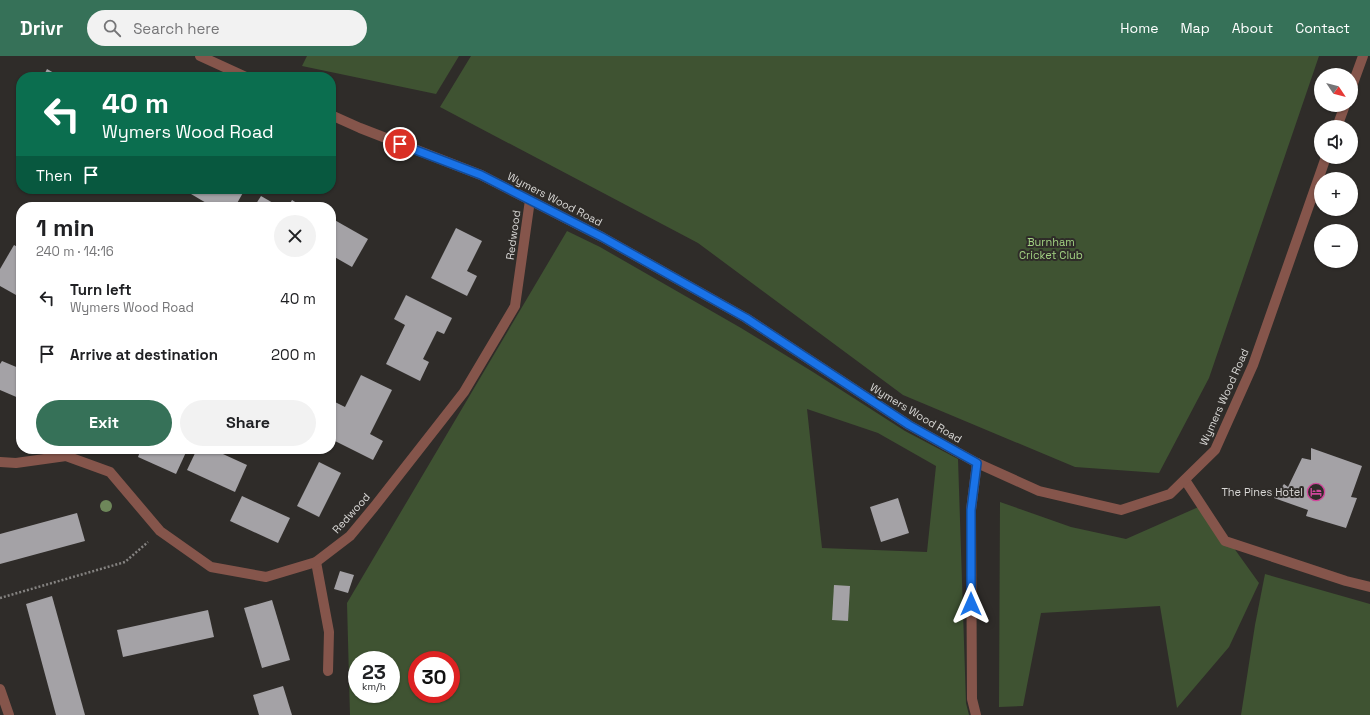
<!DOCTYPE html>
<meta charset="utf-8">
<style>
:root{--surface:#fff;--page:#f2f2f2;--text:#202124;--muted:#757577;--accent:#367158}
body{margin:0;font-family:"Space Grotesk",sans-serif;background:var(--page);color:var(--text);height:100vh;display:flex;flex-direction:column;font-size:15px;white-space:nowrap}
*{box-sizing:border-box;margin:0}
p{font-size:13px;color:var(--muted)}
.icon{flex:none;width:22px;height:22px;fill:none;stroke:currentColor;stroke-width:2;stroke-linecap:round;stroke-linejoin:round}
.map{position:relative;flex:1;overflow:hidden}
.drawer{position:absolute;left:16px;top:146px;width:320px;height:252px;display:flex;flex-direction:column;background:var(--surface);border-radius:16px;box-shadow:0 1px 3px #0004}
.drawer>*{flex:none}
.banner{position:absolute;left:16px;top:16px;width:320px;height:122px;border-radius:16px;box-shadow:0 1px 3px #0004;background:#0b6e4f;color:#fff;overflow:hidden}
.needle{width:26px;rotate:125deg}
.buttons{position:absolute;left:1314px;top:12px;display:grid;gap:8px}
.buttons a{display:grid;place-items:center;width:44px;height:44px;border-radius:50%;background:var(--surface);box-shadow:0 1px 3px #0004;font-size:20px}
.speed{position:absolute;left:348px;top:595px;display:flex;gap:8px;font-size:20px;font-weight:700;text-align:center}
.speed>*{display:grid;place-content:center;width:52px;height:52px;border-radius:50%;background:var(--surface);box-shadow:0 1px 3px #0004;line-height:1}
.speed small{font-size:10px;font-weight:400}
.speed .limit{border:6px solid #d22;background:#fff;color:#111}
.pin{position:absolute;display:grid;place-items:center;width:34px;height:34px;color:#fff;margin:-17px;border:2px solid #fff;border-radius:50%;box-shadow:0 1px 4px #0007}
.me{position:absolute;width:44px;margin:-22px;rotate:0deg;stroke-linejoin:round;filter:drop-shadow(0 0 3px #0008)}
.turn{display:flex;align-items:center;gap:14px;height:84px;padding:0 20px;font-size:18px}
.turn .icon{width:52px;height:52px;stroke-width:2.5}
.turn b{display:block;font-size:28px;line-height:34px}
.then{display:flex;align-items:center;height:38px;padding:0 20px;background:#0003;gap:8px;font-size:15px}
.round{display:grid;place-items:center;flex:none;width:42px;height:42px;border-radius:21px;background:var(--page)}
.summary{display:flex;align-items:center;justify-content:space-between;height:68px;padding:0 20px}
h1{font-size:24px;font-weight:700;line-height:30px}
.cta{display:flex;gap:8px;margin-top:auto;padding:8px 20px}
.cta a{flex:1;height:46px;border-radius:24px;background:var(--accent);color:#fff;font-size:16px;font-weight:700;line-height:46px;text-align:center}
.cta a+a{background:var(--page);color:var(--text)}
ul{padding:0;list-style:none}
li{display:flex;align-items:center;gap:12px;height:56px;padding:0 20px}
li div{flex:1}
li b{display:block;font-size:15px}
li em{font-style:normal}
header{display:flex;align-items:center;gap:24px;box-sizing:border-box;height:56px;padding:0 20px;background:var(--accent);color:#fff}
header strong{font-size:19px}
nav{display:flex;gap:22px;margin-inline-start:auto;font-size:14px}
.search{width:280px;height:36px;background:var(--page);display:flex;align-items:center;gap:10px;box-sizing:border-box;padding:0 14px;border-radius:22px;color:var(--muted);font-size:15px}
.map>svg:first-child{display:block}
.green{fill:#3f5332;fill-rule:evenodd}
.building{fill:#a4a2a6}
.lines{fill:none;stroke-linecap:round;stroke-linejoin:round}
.path{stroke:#858381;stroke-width:2.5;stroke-dasharray:2 2;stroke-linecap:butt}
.lane{stroke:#85554b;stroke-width:10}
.street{stroke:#85554b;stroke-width:10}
.tree{fill:#6e875a}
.route-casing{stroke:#114b97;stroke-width:10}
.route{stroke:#1a73e8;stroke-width:7}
.labels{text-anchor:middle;stroke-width:4;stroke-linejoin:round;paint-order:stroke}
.street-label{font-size:11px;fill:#d8d7d5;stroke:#2f2c29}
.park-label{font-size:11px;fill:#a2d282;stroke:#2f2c29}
.poi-label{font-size:11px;fill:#d8d7d5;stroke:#2f2c29;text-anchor:end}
</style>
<header>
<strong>Drivr</strong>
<div class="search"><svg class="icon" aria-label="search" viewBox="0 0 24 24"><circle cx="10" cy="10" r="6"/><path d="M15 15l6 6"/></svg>Search here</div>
<nav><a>Home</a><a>Map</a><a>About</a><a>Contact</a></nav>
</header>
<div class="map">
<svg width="1370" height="659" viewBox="0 0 1370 659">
<rect width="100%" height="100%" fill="#2f2c29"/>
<!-- green -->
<g class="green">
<path d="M 307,0 L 459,0 L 436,38 L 302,10 Z"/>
<path d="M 471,0 L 1319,0 L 1209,322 L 1159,417 L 1075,411 L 903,339 L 698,187 L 440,51 Z"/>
<path d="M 567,175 L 600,191 L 741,272 L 813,316 L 905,375 L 958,403 L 966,647 L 969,659 L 350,659 L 347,547 ZM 807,353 L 878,377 L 936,410 L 927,496 L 822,492 ZM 357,604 L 391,604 L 391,638 L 357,638 ZM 417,604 L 451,604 L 451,638 L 417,638 Z"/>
<path d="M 1000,446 L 1071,471 L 1126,483 L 1203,449 L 1259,527 L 1229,591 L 1177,652 L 1160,550 L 1041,557 L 1023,650 L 999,651 Z"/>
<path d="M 1265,518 L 1370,548 L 1370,659 L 1241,659 L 1255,569 Z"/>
</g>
<!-- building -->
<g class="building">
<path d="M 47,13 L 61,21 L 43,21 Z"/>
<path d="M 194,133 L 245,133 L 235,151 L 213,151 L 191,138 Z"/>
<path d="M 261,140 L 280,151 L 254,151 Z"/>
<path d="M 292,144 L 303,151 L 288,151 Z"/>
<path d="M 331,162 L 368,183 L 352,211 L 331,199 Z"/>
<path d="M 456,172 L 482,185 L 467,215 L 477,220 L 467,240 L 431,222 Z"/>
<path d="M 14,189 L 21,193 L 21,230 L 16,239 L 0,230 L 0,213 Z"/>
<path d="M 406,239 L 452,262 L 444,278 L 437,275 L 423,303 L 429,306 L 420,325 L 386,308 L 405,269 L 394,263 Z"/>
<path d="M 2,305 L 21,313 L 21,343 L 0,334 L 0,308 Z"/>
<path d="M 361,319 L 392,334 L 370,378 L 383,385 L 373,404 L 331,383 L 331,355 L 335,346 L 345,351 Z"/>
<path d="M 1311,392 L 1362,410 L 1351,441 L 1357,442 L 1346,472 L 1306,460 L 1308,454 L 1274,442 L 1284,428 L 1288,431 L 1302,402 L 1311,404 Z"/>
<path d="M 141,393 L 186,393 L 187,394 L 176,418 L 138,401 Z"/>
<path d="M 197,393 L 212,393 L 247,409 L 235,436 L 187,414 Z"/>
<path d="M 319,406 L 341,417 L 319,461 L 297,450 Z"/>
<path d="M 242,440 L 290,462 L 278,487 L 230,465 Z"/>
<path d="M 898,442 L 909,477 L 881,486 L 870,451 Z"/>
<path d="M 77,457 L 85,485 L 0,508 L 0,478 Z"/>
<path d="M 340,515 L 354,519 L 348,537 L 334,533 Z"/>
<path d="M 834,529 L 850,530 L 848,565 L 832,564 Z"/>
<path d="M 52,540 L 85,659 L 56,659 L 26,548 Z"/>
<path d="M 272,544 L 290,604 L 262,612 L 244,552 Z"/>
<path d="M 208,554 L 214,581 L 123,601 L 117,574 Z"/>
<path d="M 283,630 L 292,659 L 259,659 L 253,639 Z"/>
</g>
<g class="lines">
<!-- path -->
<path class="path" d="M 0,542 L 125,506 L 148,486"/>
<!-- lane -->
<g class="lane">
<path d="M 1185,424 L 1225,485 L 1346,525 L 1370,531"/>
<path d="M 316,506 L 329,576 L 328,615"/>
</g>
<!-- street -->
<g class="street">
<path d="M 200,0 L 246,21"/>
<path d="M 1351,33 L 1363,0"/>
<path d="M 331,59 L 360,72 L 481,119 L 602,181 L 746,262 L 909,369 L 977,407 L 1039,435 L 1121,454 L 1170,438 L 1215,394 L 1253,309 L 1326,101"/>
<path d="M 1337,71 L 1345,49"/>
<path d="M 0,406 L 16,407 L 66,400 L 110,416 L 160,475 L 211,511 L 266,521 L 316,506 L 350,480 L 374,451 L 464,336 L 515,250 L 530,144"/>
<path d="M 0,633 L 9,659"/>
<path d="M 976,659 L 972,643 L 971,454 L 977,407"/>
</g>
</g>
<!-- trees -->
<circle class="tree" cx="106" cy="450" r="6"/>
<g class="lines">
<defs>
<path id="route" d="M 400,88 L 481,119 L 602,181 L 746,262 L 909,369 L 977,407 L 971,454 L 971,548"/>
</defs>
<!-- route casing -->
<use href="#route" class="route-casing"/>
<!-- route -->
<use href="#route" class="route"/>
</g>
<!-- icons -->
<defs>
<symbol id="hotel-ring" viewBox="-11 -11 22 22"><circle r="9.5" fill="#2f2c29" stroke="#d1479c" stroke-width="1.5"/><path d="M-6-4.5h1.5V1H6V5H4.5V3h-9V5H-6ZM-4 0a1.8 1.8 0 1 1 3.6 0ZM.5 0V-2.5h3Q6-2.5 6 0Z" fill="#d1479c"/></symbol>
</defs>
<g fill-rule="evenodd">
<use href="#hotel-ring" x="1306" y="426" width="20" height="20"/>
</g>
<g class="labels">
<!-- street labels -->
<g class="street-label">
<text transform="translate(555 143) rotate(27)" y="4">Wymers Wood Road</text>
<text transform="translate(513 179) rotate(-82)" y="4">Redwood</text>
<text transform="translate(1224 341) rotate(-66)" y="4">Wymers Wood Road</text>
<text transform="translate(916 357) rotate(31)" y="4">Wymers Wood Road</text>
<text transform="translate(351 457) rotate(-48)" y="4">Redwood</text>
</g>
<!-- park labels -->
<g class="park-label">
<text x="1051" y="190">Burnham<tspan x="1051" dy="13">Cricket Club</tspan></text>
</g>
<!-- poi labels -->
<g class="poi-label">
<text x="1303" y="440">The Pines Hotel</text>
</g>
</g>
</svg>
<div class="buttons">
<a><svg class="needle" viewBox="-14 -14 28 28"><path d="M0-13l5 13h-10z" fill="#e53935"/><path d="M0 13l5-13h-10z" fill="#757577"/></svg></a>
<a><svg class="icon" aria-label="sound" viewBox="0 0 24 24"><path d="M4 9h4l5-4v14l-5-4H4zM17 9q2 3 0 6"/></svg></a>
<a>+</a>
<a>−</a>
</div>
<div class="speed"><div>23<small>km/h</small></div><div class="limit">30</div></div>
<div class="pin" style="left:400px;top:88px;background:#d93025"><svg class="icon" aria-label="arrive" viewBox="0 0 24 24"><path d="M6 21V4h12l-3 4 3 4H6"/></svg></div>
<svg class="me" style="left:971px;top:548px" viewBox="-20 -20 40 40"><path d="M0-17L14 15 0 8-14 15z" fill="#1a73e8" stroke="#fff" stroke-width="4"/></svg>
<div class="banner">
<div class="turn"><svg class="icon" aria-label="left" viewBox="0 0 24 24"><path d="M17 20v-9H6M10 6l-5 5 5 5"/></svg><div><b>40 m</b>Wymers Wood Road</div></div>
<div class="then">Then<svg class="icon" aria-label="arrive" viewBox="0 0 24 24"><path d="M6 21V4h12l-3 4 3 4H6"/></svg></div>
</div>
<section class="drawer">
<div class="summary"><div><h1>1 min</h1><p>240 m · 14:16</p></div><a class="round"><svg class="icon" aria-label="close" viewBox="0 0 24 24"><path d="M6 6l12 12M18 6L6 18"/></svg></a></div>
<ul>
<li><svg class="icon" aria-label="left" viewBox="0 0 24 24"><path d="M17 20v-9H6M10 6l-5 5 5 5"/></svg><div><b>Turn left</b><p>Wymers Wood Road</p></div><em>40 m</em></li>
<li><svg class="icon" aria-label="arrive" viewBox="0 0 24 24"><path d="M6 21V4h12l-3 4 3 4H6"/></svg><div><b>Arrive at destination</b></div><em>200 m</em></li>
</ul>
<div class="cta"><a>Exit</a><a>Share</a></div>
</section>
</div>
